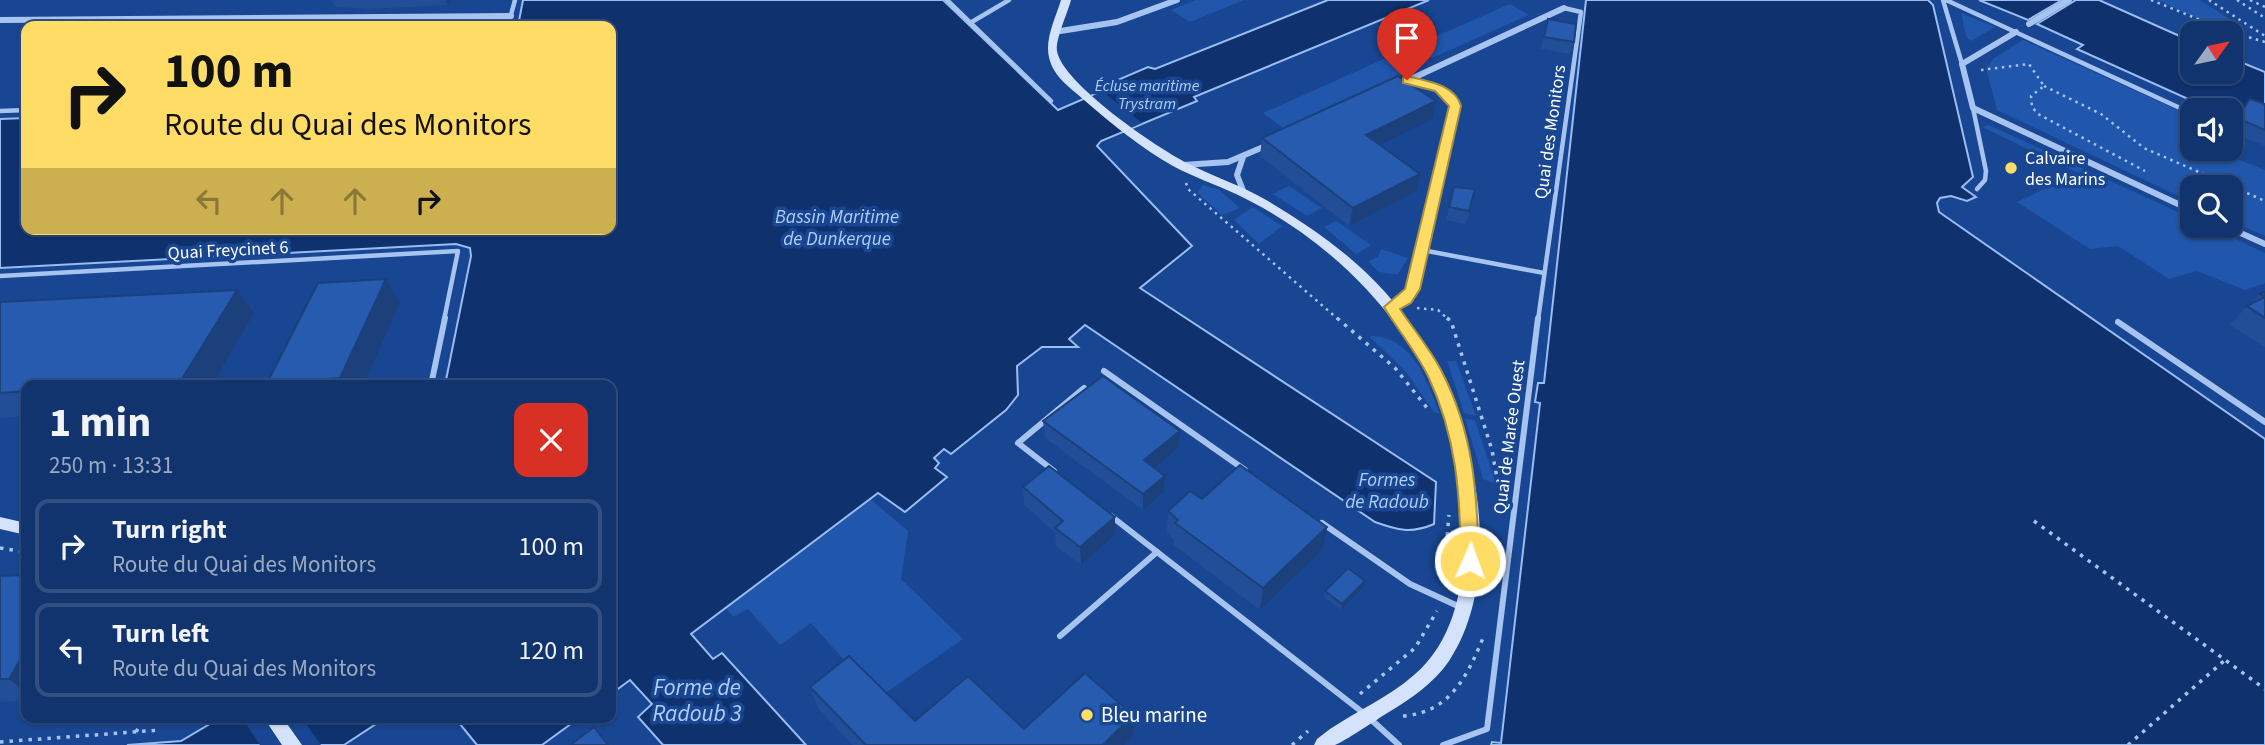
<!DOCTYPE html>
<meta charset="utf-8">
<style>
:root{--surface:#12346e;--page:#1f3f76;--text:#f1f3f6;--muted:#9caac2;--line:#314f81}
body{margin:0;font-family:"Source Sans 3",sans-serif;background:var(--page);color:var(--text);height:100vh;display:flex;flex-direction:column;font-size:26px;white-space:nowrap}
*{box-sizing:border-box;margin:0}
p{font-size:23px;color:var(--muted)}
.icon{flex:none;width:38px;height:38px;fill:none;stroke:currentColor;stroke-width:2;stroke-linecap:round;stroke-linejoin:round}
.map{position:relative;flex:1;overflow:hidden}
.details{position:absolute;left:21px;top:380px;width:595px;height:343px;display:flex;flex-direction:column;background:var(--surface);border-radius:14px;box-shadow:0 2px 5px #0004,0 0 0 2px var(--line)}
.details>*{flex:none}
.banner{position:absolute;left:21px;top:21px;width:595px;height:214px;border-radius:14px;box-shadow:0 2px 5px #0004,0 0 0 2px var(--line);background:#ffdc65;color:#111;overflow:hidden}
.needle{width:46px;rotate:57deg}
.buttons{position:absolute;left:2180px;top:21px;display:grid;gap:14px}
.buttons a{display:grid;place-items:center;width:63px;height:63px;border-radius:14px;background:var(--surface);box-shadow:0 2px 5px #0004,0 0 0 2px var(--line);font-size:35px}
.pin{position:absolute;display:grid;place-items:center;width:60px;height:60px;color:#fff;margin:-72px -30px;border-radius:50% 50% 50% 0;rotate:-45deg;box-shadow:0 0 7px #0007}
.pin .icon{rotate:45deg}
.me{position:absolute;width:77px;margin:-38px;rotate:2deg;stroke-linejoin:round;filter:drop-shadow(0 0 5px #0008)}
.turn{display:flex;align-items:center;gap:24px;height:147px;padding:0 28px;font-size:32px}
.turn .icon{width:91px;height:91px;stroke-width:2.5}
.turn b{display:block;font-size:49px;line-height:60px}
.lanes{display:flex;align-items:center;height:66px;padding:0 28px;background:#0003;justify-content:center;gap:35px;direction:ltr}
.lanes .off{opacity:.35}
.round{display:grid;place-items:center;flex:none;width:74px;height:74px;border-radius:14px;background:var(--page)}
.overview{display:flex;align-items:center;justify-content:space-between;height:119px;padding:0 28px}
h1{font-size:42px;font-weight:700;line-height:52px}
ul{padding:0;list-style:none}
li{display:flex;align-items:center;gap:21px;height:94px;margin:0 14px 10px;padding:0 14px;border:4px solid var(--line);border-radius:14px}
li div{flex:1}
li b{display:block;font-size:26px}
li em{font-style:normal}
.map>svg:first-child{display:block}
.green{fill:#2056ab}
.water{fill:#0f326f;stroke:#99bdf2;stroke-width:2}
.pier{fill:#184692}
.lines{fill:none;stroke-linecap:round;stroke-linejoin:round}
.path-far1{stroke:#a7c3f0;stroke-width:2.5;stroke-dasharray:2.5 4.5;stroke-linecap:butt}
.path{stroke:#a7c3f0;stroke-width:3.5;stroke-dasharray:3.5 6;stroke-linecap:butt}
.lane-far1{stroke:#a7c3f0;stroke-width:4.5}
.lane{stroke:#a7c3f0;stroke-width:6}
.street{stroke:#a7c3f0;stroke-width:6}
.secondary{fill:#d4e3fb;fill-rule:evenodd}
.wall{fill:#214e97}
.shaded-wall{fill:#1b407b}
.building{fill:#265bb0;stroke:#1b407b;stroke-width:2}
.route{fill:#ffdc65;stroke:#a68f42;stroke-width:2}
.poi-dot{fill:#ffdc65;stroke:#184692;stroke-width:2.5}
.labels{text-anchor:middle;stroke-width:7;stroke-linejoin:round;paint-order:stroke}
.far-water-label{font-size:16px;font-style:italic;fill:#b3cef7;stroke:#184692}
.street-label{font-size:18px;fill:#fff;stroke:#184692}
.poi-label{font-size:18px;fill:#fff;stroke:#184692;text-anchor:start}
.water-label{font-size:19px;font-style:italic;fill:#b3cef7;stroke:#184692}
.near-poi-label{font-size:21px;fill:#fff;stroke:#184692;text-anchor:start}
.near-water-label{font-size:23px;font-style:italic;fill:#b3cef7;stroke:#184692}
</style>
<div class="map">
<svg width="2265" height="745" viewBox="0 0 2265 745">
<rect width="100%" height="100%" fill="#184692"/>
<!-- green -->
<g class="green">
<path d="M 1196,0 L 1244,0 L 1190,22 L 1171,10 Z"/>
<path d="M 2157,0 L 2200,0 L 2231,20 C 2209,29 2178,8 2157,0 Z"/>
<path d="M 1510,4 L 1529,15 L 1432,58 L 1414,46 Z"/>
<path d="M 1961,13 L 1995,27 L 1971,41 L 1966,36 Z"/>
<path d="M 2023,40 L 2193,117 L 2193,149 L 2212,149 L 2265,170 L 2265,236 L 2231,221 L 2231,187 L 2193,187 L 2193,203 L 1997,110 L 1986,68 L 1994,58 Z"/>
<path d="M 1384,59 L 1405,73 L 1283,128 L 1263,113 Z"/>
<path d="M 1989,125 L 2193,219 L 2193,226 L 2208,226 L 2265,253 L 2265,283 L 2245,290 L 2197,271 L 2169,279 L 2118,246 L 2090,249 L 2017,202 L 2078,173 L 1982,127 Z"/>
<path d="M 1202,185 L 1218,189 L 1240,208 L 1222,215 L 1198,193 Z"/>
<path d="M 1289,186 L 1322,208 L 1307,216 L 1273,194 Z"/>
<path d="M 1253,207 L 1282,226 L 1259,244 L 1234,220 Z"/>
<path d="M 1336,221 L 1371,245 L 1356,254 L 1324,227 Z"/>
<path d="M 1381,249 L 1408,258 L 1398,274 C 1384,274 1376,273 1369,261 L 1378,257 Z"/>
<path d="M 1369,336 C 1413,336 1426,379 1440,414 L 1434,412 L 1407,373 Z"/>
<path d="M 1447,361 L 1456,361 L 1476,416 L 1464,413 Z"/>
<path d="M 1465,419 L 1475,420 L 1496,484 L 1483,479 Z"/>
<path d="M 870,499 L 908,531 L 901,579 L 963,639 L 878,698 L 811,623 L 780,645 L 748,609 L 733,617 L 726,608 Z"/>
</g>
<!-- water -->
<g class="water">
<path d="M 523,0 L 943,0 L 1058,110 L 1123,82 L 1120,79 L 1148,67 L 1155,69 L 1328,0 L 1429,0 L 1194,97 L 1197,101 L 1101,141 L 1097,146 L 1192,246 L 1140,288 L 1436,482 L 1434,524 C 1411,534 1397,530 1375,522 L 1085,325 L 1069,339 L 1078,347 L 1042,347 L 1017,366 L 1018,395 L 1006,410 L 951,454 L 944,449 L 934,458 L 939,463 L 935,468 L 947,477 L 905,512 L 878,493 L 691,634 L 713,659 L 722,653 L 806,745 L 663,745 L 638,717 L 652,704 L 630,680 L 611,694 L 611,385 L 445,385 L 471,256 L 470,248 L 456,244 L 0,268 L 0,119 L 26,118 L 26,229 L 611,229 L 611,26 L 518,26 Z"/>
<path d="M 1586,0 L 1928,0 L 1933,5 L 1973,177 L 1962,187 L 1976,197 L 1967,201 L 1951,196 L 1940,198 L 1937,203 L 1939,212 L 2265,439 L 2265,745 L 1491,745 L 1492,742 L 1501,743 L 1540,403 L 1535,402 L 1538,383 L 1544,383 Z"/>
<path d="M 1979,0 L 2062,0 L 2028,20 Z"/>
<path d="M 2076,0 L 2099,0 L 2193,42 L 2193,72 L 2231,72 L 2231,58 L 2265,72 L 2265,118 L 2233,106 L 2208,108 L 2077,49 L 2083,45 L 2037,24 Z"/>
<path d="M 220,718 L 385,718 L 344,745 L 127,745 L 181,741 Z"/>
<path d="M 455,718 L 579,718 L 542,745 L 477,745 Z"/>
</g>
<!-- pier -->
<g class="pier">
<path d="M 1103,92 L 1142,123 L 1124,131 L 1085,99 Z"/>
<path d="M 242,718 L 302,718 L 321,745 L 260,745 Z"/>
</g>
<g class="lines">
<!-- path-far1 -->
<g class="path-far1">
<path d="M 2151,0 L 2225,30 L 2265,42"/>
<path d="M 2209,0 L 2265,36"/>
<path d="M 2237,0 L 2265,18"/>
<path d="M 2250,0 L 2265,7"/>
<path d="M 1981,70 L 2029,64 L 2044,86 L 2031,96 L 2032,107 L 2038,114 L 2145,171"/>
<path d="M 2044,86 L 2101,114 L 2144,148 L 2265,201"/>
<path d="M 1186,183 L 1188,189 L 1339,320"/>
<path d="M 1417,308 L 1438,310 L 1449,320"/>
</g>
<!-- path -->
<g class="path">
<path d="M 1337,318 L 1395,368 L 1428,409"/>
<path d="M 1447,318 L 1451,321 L 1492,450 L 1500,495"/>
<path d="M 2034,521 L 2265,689"/>
<path d="M 0,548 L 26,552"/>
<path d="M 1443,583 L 1449,515"/>
<path d="M 1360,694 L 1415,648 L 1437,611"/>
<path d="M 1403,716 C 1449,713 1467,677 1483,638"/>
<path d="M 136,732 L 144,718"/>
<path d="M 0,742 L 160,730"/>
<path d="M 1292,745 L 1308,731"/>
<path d="M 2128,745 L 2225,660"/>
</g>
<!-- lane-far1 -->
<g class="lane-far1">
<path d="M 947,0 L 1051,101"/>
<path d="M 1943,0 L 1962,64"/>
<path d="M 1946,0 L 2193,114"/>
<path d="M 970,23 L 1009,0"/>
<path d="M 508,26 L 515,0"/>
<path d="M 1973,108 L 1986,171 L 1985,180 L 1977,189"/>
<path d="M 0,111 L 26,110"/>
<path d="M 1422,250 L 1544,273"/>
<path d="M 0,276 L 458,251 L 444,320"/>
<path d="M 1538,320 L 1581,12 L 1564,8"/>
</g>
<!-- lane -->
<g class="lane">
<path d="M 2118,322 L 2265,422"/>
<path d="M 1104,371 L 1245,470"/>
<path d="M 431,385 L 445,318"/>
<path d="M 1054,471 L 1018,443 L 1084,388"/>
<path d="M 1111,516 L 1366,715 L 1399,745"/>
<path d="M 1322,523 L 1410,584 L 1460,607"/>
<path d="M 1060,636 L 1157,552"/>
<path d="M 1443,745 L 1487,729 L 1538,318"/>
</g>
<!-- street -->
<g class="street">
<path d="M 0,20 L 511,16"/>
<path d="M 2029,24 L 2069,0"/>
<path d="M 1054,32 L 1117,22 L 1177,0"/>
<path d="M 2016,32 L 1962,64 L 1973,108 L 2193,211"/>
<path d="M 1400,84 L 1564,8"/>
<path d="M 1243,157 L 1237,175 L 1244,193"/>
<path d="M 1183,165 L 1228,162 L 1268,145"/>
<path d="M 2225,226 L 2265,244"/>
<path d="M 1391,307 L 1406,300 L 1413,289 L 1455,105 L 1442,90 L 1407,80"/>
</g>
<!-- secondary -->
<g class="secondary">
<path d="M 1061,0 L 1071,0 C 1068,12 1055,40 1057,51 C 1062,83 1157,148 1187,163 C 1214,177 1243,186 1268,201 C 1311,227 1352,255 1385,292 C 1407,317 1427,346 1441,375 C 1480,455 1501,583 1449,661 C 1434,683 1412,698 1389,712 C 1379,718 1342,743 1335,745 C 1329,745 1321,745 1314,745 L 1317,739 L 1330,729 C 1357,711 1389,697 1414,675 C 1462,634 1468,563 1461,504 C 1459,476 1454,448 1446,421 C 1414,321 1329,238 1236,194 C 1215,184 1193,177 1173,166 C 1141,148 1112,124 1084,100 C 1074,91 1060,81 1054,70 C 1040,47 1054,23 1061,0 Z"/>
<path d="M 0,517 L 26,523 L 26,535 L 0,529 Z"/>
<path d="M 264,718 L 283,718 L 302,745 L 282,745 Z"/>
</g>
</g>
<!-- wall -->
<g class="wall">
<path d="M 328,0 L 452,0 L 448,5 L 368,9 L 336,7 L 332,1 Z"/>
<path d="M 1548,19 L 1574,42 L 1570,54 L 1541,49 Z"/>
<path d="M 2250,99 L 2265,104 L 2265,146 L 2231,132 L 2231,125 Z"/>
<path d="M 1433,119 L 1379,145 L 1416,192 L 1349,226 L 1260,156 L 1262,138 Z"/>
<path d="M 1454,187 L 1475,189 L 1466,224 L 1446,220 Z"/>
<path d="M 386,279 L 400,302 L 364,385 L 269,385 L 267,383 Z"/>
<path d="M 2265,292 L 2265,347 L 2230,325 L 2247,306 L 2250,305 L 2260,294 Z"/>
<path d="M 0,302 L 254,313 L 212,385 L 26,385 L 26,416 L 0,418 Z"/>
<path d="M 1043,421 L 1179,447 L 1154,468 L 1165,476 L 1164,492 L 1143,510 L 1045,438 Z"/>
<path d="M 1023,487 L 1115,535 L 1081,565 L 1056,546 L 1055,532 L 1024,505 Z"/>
<path d="M 1202,499 L 1327,527 L 1323,549 L 1260,610 L 1174,545 L 1174,540 L 1167,533 L 1168,511 Z"/>
<path d="M 26,575 L 26,700 L 0,702 L 0,576 Z"/>
<path d="M 1365,581 L 1364,587 L 1341,610 L 1324,597 L 1325,591 Z"/>
<path d="M 810,687 L 915,721 L 1024,729 L 1133,715 L 1133,736 L 1124,745 L 853,745 L 818,708 Z"/>
</g>
<!-- shaded-wall -->
<g class="shaded-wall">
<path d="M 445,0 L 452,0 L 448,5 Z"/>
<path d="M 1436,101 L 1433,119 L 1363,153 L 1366,135 Z"/>
<path d="M 1420,174 L 1416,192 L 1349,226 L 1353,208 Z"/>
<path d="M 386,279 L 400,302 L 364,385 L 346,385 L 340,378 Z"/>
<path d="M 237,290 L 254,313 L 212,385 L 182,385 L 180,382 Z"/>
<path d="M 1180,431 L 1179,447 L 1144,477 L 1144,460 Z"/>
<path d="M 1165,476 L 1164,492 L 1143,510 L 1143,494 Z"/>
<path d="M 1115,517 L 1115,535 L 1081,565 L 1080,547 Z"/>
<path d="M 1327,527 L 1323,549 L 1260,610 L 1263,588 Z"/>
<path d="M 1365,581 L 1364,587 L 1341,610 L 1342,604 Z"/>
<path d="M 26,650 L 26,692 L 9,679 Z"/>
<path d="M 1133,715 L 1133,736 L 1124,745 L 1103,745 Z"/>
</g>
<!-- building -->
<g class="building">
<path d="M 1548,19 L 1576,24 L 1574,42 L 1544,37 Z"/>
<path d="M 1398,76 L 1436,101 L 1366,135 L 1420,174 L 1353,208 L 1262,138 Z"/>
<path d="M 2250,99 L 2265,104 L 2265,130 L 2237,118 Z"/>
<path d="M 1454,187 L 1475,189 L 1469,211 L 1449,207 Z"/>
<path d="M 386,279 L 340,378 L 267,383 L 318,283 Z"/>
<path d="M 237,290 L 180,382 L 133,385 L 26,385 L 26,391 L 0,393 L 0,302 Z"/>
<path d="M 2265,292 L 2265,318 L 2247,306 L 2265,297 L 2260,294 Z"/>
<path d="M 1103,376 L 1180,431 L 1144,460 L 1165,476 L 1143,494 L 1043,421 Z"/>
<path d="M 1240,465 L 1327,527 L 1263,588 L 1175,523 L 1178,520 L 1168,511 L 1190,491 L 1202,499 Z"/>
<path d="M 1049,466 L 1115,517 L 1080,547 L 1055,528 L 1063,521 L 1023,487 Z"/>
<path d="M 1348,568 L 1365,581 L 1342,604 L 1325,591 Z"/>
<path d="M 26,575 L 26,650 L 9,679 L 0,679 L 0,576 Z"/>
<path d="M 849,656 L 915,721 L 968,676 L 1024,729 L 1085,673 L 1133,715 L 1103,745 L 866,745 L 810,687 Z"/>
<path d="M 594,727 L 608,745 L 570,745 Z"/>
</g>
<!-- route -->
<path class="route" d="M 1407,76 C 1426,81 1455,84 1461,106 L 1420,289 L 1411,303 L 1400,309 C 1414,330 1431,350 1442,372 C 1474,434 1477,493 1479,561 L 1470,569 L 1461,561 C 1460,494 1457,438 1428,376 C 1416,352 1398,330 1384,307 L 1405,289 L 1449,106 L 1435,91 L 1403,83 L 1403,78 Z"/>
<!-- markers -->
<g class="poi-dot">
<circle cx="2011" cy="168" r="7"/>
<circle cx="1087" cy="715" r="7"/>
</g>
<g class="labels">
<!-- far-water labels -->
<g class="far-water-label">
<text x="1147" y="91">Écluse maritime<tspan x="1147" dy="18">Trystram</tspan></text>
</g>
<!-- street labels -->
<g class="street-label">
<text transform="translate(1550 132) rotate(-82)" y="6">Quai des Monitors</text>
<text transform="translate(228 250) rotate(-3)" y="6">Quai Freycinet 6</text>
<text transform="translate(1509 437) rotate(-83)" y="6">Quai de Marée Ouest</text>
</g>
<!-- poi labels -->
<g class="poi-label">
<text x="2025" y="164">Calvaire<tspan x="2025" dy="21">des Marins</tspan></text>
</g>
<!-- water labels -->
<g class="water-label">
<text x="837" y="223">Bassin Maritime<tspan x="837" dy="22">de Dunkerque</tspan></text>
<text x="1387" y="486">Formes<tspan x="1387" dy="22">de Radoub</tspan></text>
</g>
<!-- near-poi labels -->
<g class="near-poi-label">
<text x="1101" y="722">Bleu marine</text>
</g>
<!-- near-water labels -->
<g class="near-water-label">
<text x="697" y="695">Forme de<tspan x="697" dy="26">Radoub 3</tspan></text>
</g>
</g>
</svg>
<div class="buttons">
<a><svg class="needle" viewBox="-14 -14 28 28"><path d="M0-13l5 13h-10z" fill="#e53935"/><path d="M0 13l5-13h-10z" fill="#9caac2"/></svg></a>
<a><svg class="icon" aria-label="sound" viewBox="0 0 24 24"><path d="M4 9h4l5-4v14l-5-4H4zM17 9q2 3 0 6"/></svg></a>
<a><svg class="icon" aria-label="search" viewBox="0 0 24 24"><circle cx="10" cy="10" r="6"/><path d="M15 15l6 6"/></svg></a>
</div>
<div class="pin" style="left:1407px;top:80px;background:#d93025"><svg class="icon" aria-label="arrive" viewBox="0 0 24 24"><path d="M6 21V4h12l-3 4 3 4H6"/></svg></div>
<svg class="me" style="left:1470px;top:561px" viewBox="-20 -20 40 40"><circle r="17" fill="#ffdc65" stroke="#fff" stroke-width="3"/><path d="M0-11L8 9 0 5-8 9z" fill="#fff"/></svg>
<div class="banner">
<div class="turn"><svg class="icon" aria-label="right" viewBox="0 0 24 24"><path d="M7 20v-9h11M14 6l5 5-5 5"/></svg><div><b>100 m</b>Route du Quai des Monitors</div></div>
<div class="lanes"><svg class="icon off" aria-label="left" viewBox="0 0 24 24"><path d="M17 20v-9H6M10 6l-5 5 5 5"/></svg><svg class="icon off" aria-label="ahead" viewBox="0 0 24 24"><path d="M12 20V5M6 11l6-6 6 6"/></svg><svg class="icon off" aria-label="ahead" viewBox="0 0 24 24"><path d="M12 20V5M6 11l6-6 6 6"/></svg><svg class="icon" aria-label="right" viewBox="0 0 24 24"><path d="M7 20v-9h11M14 6l5 5-5 5"/></svg></div>
</div>
<section class="details">
<div class="overview"><div><h1>1 min</h1><p>250 m · 13:31</p></div><a class="round" style="background:#d93025;color:#fff"><svg class="icon" aria-label="close" viewBox="0 0 24 24"><path d="M6 6l12 12M18 6L6 18"/></svg></a></div>
<ul>
<li><svg class="icon" aria-label="right" viewBox="0 0 24 24"><path d="M7 20v-9h11M14 6l5 5-5 5"/></svg><div><b>Turn right</b><p>Route du Quai des Monitors</p></div><em>100 m</em></li>
<li><svg class="icon" aria-label="left" viewBox="0 0 24 24"><path d="M17 20v-9H6M10 6l-5 5 5 5"/></svg><div><b>Turn left</b><p>Route du Quai des Monitors</p></div><em>120 m</em></li>
</ul>
</section>
</div>
